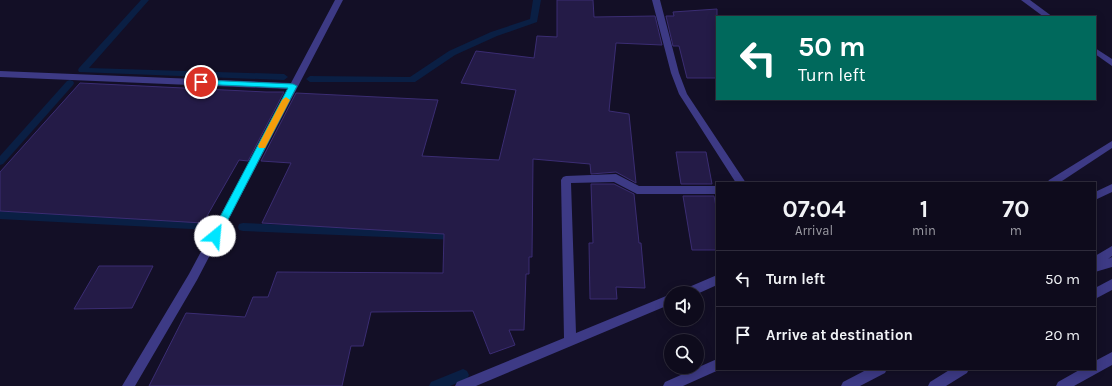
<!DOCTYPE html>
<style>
:root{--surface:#0e0b1c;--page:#1c1929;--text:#f1f3f6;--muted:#9b9ba3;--line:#2e2b3b}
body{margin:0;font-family:Karla,sans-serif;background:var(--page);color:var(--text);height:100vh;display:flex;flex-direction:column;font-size:15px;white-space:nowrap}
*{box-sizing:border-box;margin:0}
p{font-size:13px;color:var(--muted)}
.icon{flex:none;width:22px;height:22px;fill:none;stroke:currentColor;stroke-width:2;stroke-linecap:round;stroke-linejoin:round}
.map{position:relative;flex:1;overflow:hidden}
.sheet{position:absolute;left:716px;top:182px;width:380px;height:188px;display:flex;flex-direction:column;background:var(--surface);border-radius:0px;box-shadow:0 2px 10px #0003,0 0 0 1px var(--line)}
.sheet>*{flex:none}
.hud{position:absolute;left:716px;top:16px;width:380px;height:84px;border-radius:0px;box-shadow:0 2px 10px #0003,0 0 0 1px var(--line);background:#00695c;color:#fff;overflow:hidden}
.tools{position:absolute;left:664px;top:286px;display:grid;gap:8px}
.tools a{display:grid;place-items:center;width:40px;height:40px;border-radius:50%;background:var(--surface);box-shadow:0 2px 10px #0003,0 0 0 1px var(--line);font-size:20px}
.pin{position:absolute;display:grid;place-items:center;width:34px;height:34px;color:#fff;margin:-17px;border:2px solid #fff;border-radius:50%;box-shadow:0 1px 4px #0007}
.me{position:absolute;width:44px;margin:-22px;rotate:28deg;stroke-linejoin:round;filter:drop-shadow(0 0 3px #0008)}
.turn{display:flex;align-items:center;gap:14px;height:84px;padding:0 16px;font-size:18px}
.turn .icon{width:52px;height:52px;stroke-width:2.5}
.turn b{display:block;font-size:28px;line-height:34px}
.eta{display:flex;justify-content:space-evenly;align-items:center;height:68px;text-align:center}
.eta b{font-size:24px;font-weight:700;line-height:28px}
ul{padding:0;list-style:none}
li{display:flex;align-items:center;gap:12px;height:56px;padding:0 16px;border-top:1px solid var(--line)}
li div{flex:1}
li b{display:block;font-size:15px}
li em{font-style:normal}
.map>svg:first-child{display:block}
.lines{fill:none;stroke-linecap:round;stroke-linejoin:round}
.stream{fill:#0a1f44;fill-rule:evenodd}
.building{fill:#241b47;stroke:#3b2d73}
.minor{fill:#3d3a85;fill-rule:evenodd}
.route{fill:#00e5ff;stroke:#0095a6}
.slow{fill:#f59e0b}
</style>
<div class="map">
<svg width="1112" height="386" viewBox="0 0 1112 386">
<rect width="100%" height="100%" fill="#130f26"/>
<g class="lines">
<!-- stream -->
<g class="stream">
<path d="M 141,0 L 149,0 L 89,68 L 284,74 L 288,77 L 284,80 L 79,72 L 78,70 L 79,68 Z"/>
<path d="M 533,0 L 541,0 L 537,22 L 497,36 L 455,55 L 415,82 L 310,82 L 306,79 L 310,76 L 410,77 L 449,51 L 491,32 L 530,19 Z"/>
<path d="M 70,80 L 73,81 L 74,83 L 73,85 L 3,164 L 0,165 L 0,156 L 67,81 Z"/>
<path d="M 0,211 L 210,222 L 214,223 L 215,226 L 214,229 L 210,230 L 0,219 Z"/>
<path d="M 243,223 L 457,232 L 461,233 L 462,236 L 461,239 L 457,240 L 243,231 L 239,230 L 238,227 L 239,224 Z"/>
<path d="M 463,369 L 467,371 L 469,375 L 467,379 L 450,386 L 429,386 L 431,382 Z"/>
</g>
</g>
<!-- building -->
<g class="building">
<path d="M 557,0 L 593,0 L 594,17 L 655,16 L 662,45 L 616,43 L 609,111 L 629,114 L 636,183 L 616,172 L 591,174 L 590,164 L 533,159 L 532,257 L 529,257 L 529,274 L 526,274 L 524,330 L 509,330 L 515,345 L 490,354 L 473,311 L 371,312 L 363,346 L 351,346 L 342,386 L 149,386 L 186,313 L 245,317 L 253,297 L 268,297 L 277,272 L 443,273 L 444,234 L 262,223 L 291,163 L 261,161 L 296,93 L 438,100 L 422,156 L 499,160 L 516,90 L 461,83 L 476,51 L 534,58 L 537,36 L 557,37 Z"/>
<path d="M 717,9 L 717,78 L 687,78 L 679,46 L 673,46 L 666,16 L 674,16 L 673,12 Z"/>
<path d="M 80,83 L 266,92 L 284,92 L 248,161 L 239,160 L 203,223 L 0,211 L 0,172 Z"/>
<path d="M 676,152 L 706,152 L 712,184 L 681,184 Z"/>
<path d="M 591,184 L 614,184 L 634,194 L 639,243 L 641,243 L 645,288 L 616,287 L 617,299 L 590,299 L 589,243 L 593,243 Z"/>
<path d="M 683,196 L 714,196 L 717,212 L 717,250 L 692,250 Z"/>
<path d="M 99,266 L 153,266 L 132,308 L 74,309 Z"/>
</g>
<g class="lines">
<!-- minor -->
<g class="minor">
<path d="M 335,0 L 343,0 L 197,280 L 135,386 L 122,386 L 189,274 L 288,89 L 0,77 L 0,71 L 291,83 Z"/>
<path d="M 652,0 L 660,0 L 679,73 L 687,94 L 746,183 L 736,183 L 679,94 L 671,73 Z"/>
<path d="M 1021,0 L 1030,0 L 1053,17 L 1044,17 Z"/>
<path d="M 1095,48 L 1112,59 L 1112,66 L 1095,54 Z"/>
<path d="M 1112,141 L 1112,148 L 1059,183 L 1047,183 L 1049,180 Z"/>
<path d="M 616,174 L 639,186 L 717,186 L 717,194 L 637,194 L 614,182 L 571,183 L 576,333 L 671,294 L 671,304 L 476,386 L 455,386 L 457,382 L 564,338 L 561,180 L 563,177 L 566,176 Z"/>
<path d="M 1112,184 L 1112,192 L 1095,200 L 1095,192 Z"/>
<path d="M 1112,246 L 1112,256 L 1108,259 L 1112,257 L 1112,267 L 1095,272 L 1095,256 Z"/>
<path d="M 717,275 L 717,285 L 697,294 L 680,293 L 682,290 Z"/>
<path d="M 1112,279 L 1112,290 L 1095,299 L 1095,288 Z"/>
<path d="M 1112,352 L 1112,365 L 1074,386 L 1056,386 L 1058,382 L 1081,369 L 1095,369 L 1095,361 Z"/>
<path d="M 717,359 L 717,369 L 721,369 L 683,386 L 663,386 L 665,382 Z"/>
<path d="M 868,369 L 887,369 L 885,373 L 860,386 L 841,386 L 843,382 Z"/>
<path d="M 951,369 L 969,369 L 967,373 L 946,386 L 928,386 L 930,382 Z"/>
</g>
</g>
<!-- route -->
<path class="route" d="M 201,80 L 293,84 L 297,86 L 218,239 L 211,239 L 210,236 L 288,88 L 198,84 L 197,82 Z"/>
<!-- slow -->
<path class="slow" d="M 286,97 L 290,100 L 266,146 L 265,148 L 259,148 L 258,146 L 282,100 Z"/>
</svg>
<div class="tools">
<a><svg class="icon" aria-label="sound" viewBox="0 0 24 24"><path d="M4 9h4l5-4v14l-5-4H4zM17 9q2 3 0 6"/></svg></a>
<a><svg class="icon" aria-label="search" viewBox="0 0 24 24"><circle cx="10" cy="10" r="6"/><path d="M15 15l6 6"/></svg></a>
</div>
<div class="pin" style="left:201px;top:82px;background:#d93025"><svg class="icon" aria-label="arrive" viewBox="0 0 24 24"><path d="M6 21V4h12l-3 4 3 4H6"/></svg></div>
<svg class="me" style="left:215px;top:236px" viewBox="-20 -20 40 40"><circle r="19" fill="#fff"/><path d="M0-13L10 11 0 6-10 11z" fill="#00e5ff"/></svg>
<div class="hud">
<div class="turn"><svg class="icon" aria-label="left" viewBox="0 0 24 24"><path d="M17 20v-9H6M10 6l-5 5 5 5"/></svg><div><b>50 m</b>Turn left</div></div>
</div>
<section class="sheet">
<div class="eta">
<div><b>07:04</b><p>Arrival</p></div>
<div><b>1</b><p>min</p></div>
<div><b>70</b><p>m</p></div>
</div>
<ul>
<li><svg class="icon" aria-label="left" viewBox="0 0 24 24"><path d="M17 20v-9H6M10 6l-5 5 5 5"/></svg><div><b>Turn left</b></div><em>50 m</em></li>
<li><svg class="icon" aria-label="arrive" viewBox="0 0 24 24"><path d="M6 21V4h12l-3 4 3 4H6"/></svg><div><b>Arrive at destination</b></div><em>20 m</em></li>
</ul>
</section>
</div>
